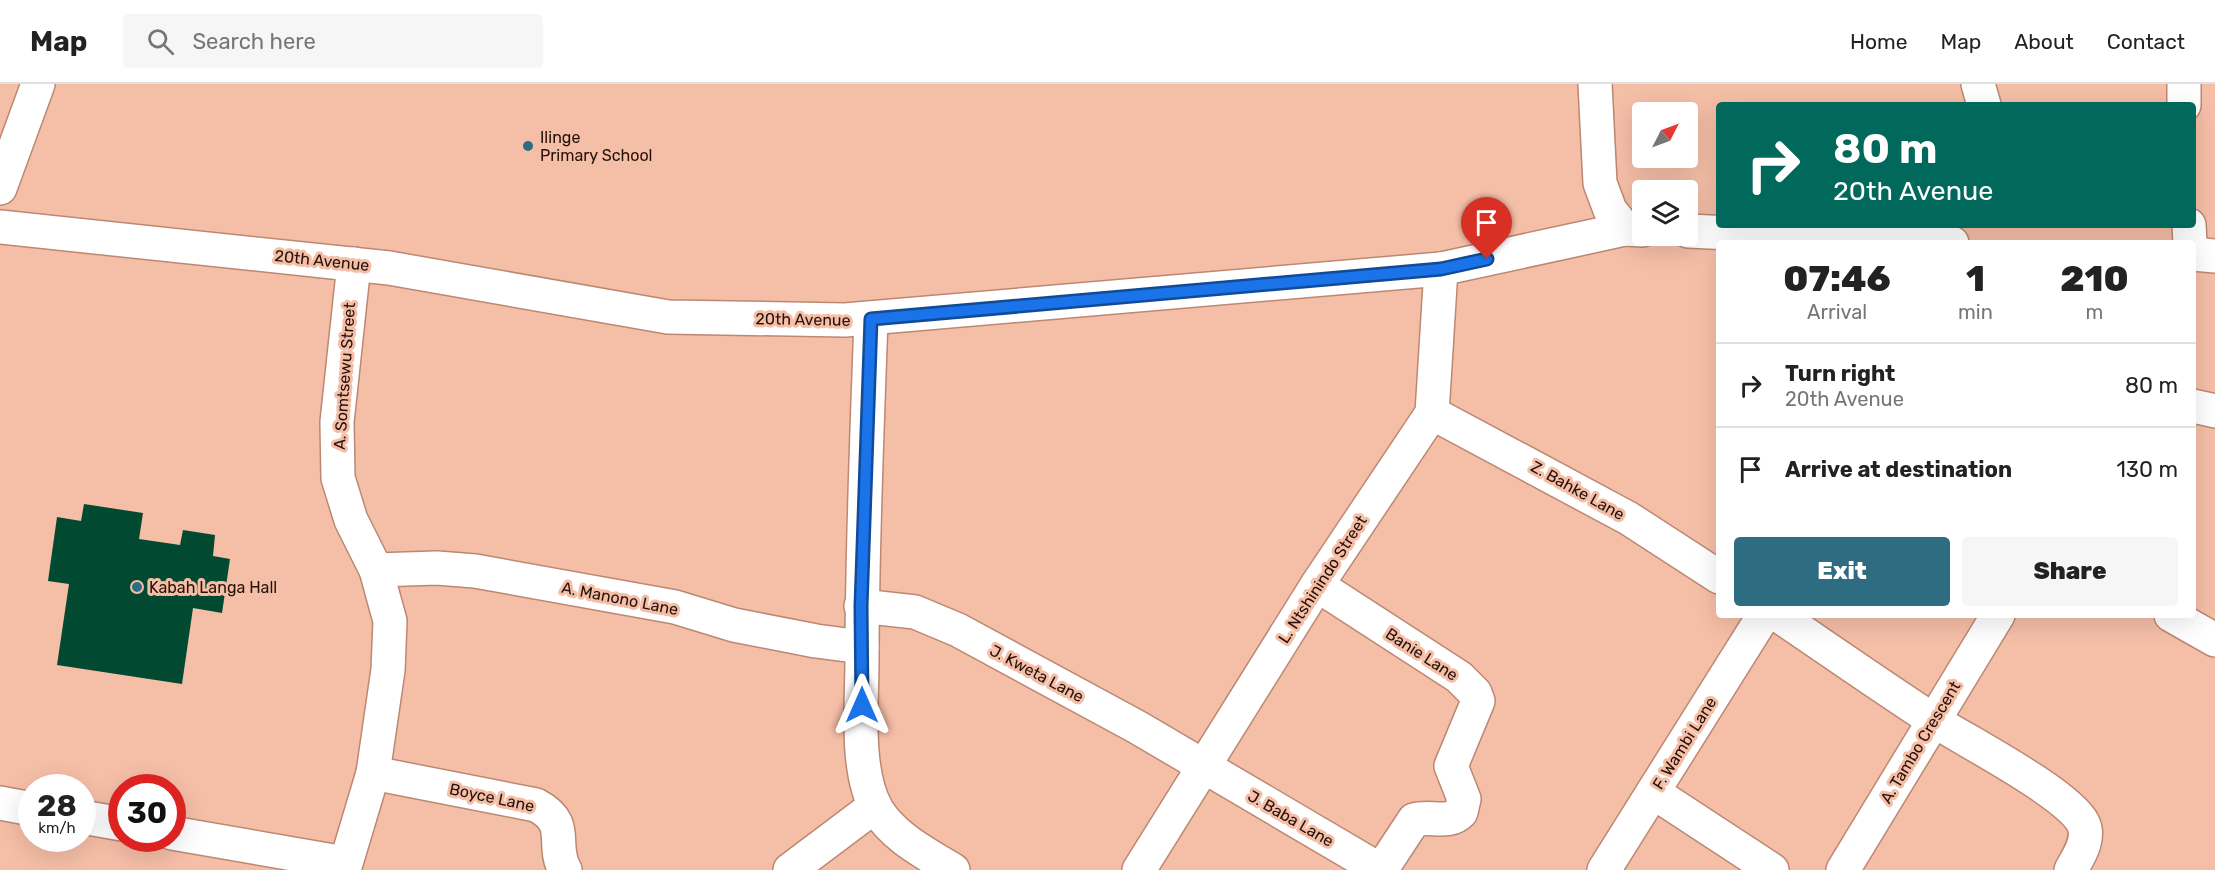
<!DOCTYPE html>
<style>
:root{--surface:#fff;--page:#f6f6f6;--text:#222;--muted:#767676;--line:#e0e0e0;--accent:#2d6c81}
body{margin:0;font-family:Rubik,sans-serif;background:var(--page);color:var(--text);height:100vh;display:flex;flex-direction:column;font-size:22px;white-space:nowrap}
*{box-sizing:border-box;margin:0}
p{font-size:20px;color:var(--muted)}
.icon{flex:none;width:33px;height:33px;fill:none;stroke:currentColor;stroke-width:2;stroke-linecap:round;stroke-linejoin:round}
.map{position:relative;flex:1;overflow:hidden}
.drawer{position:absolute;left:1716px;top:156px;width:480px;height:378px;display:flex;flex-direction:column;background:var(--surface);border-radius:6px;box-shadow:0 6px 24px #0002}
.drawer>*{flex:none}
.guide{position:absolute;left:1716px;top:18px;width:480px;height:126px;border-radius:6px;box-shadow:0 6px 24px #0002;background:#00695c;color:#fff;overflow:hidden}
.needle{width:39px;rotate:48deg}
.controls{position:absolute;left:1632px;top:18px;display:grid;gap:12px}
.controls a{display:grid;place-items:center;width:66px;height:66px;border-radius:6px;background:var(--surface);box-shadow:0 6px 24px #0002;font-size:30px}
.speed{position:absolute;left:18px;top:690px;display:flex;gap:12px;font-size:30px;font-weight:700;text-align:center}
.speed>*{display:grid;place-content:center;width:78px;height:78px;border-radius:50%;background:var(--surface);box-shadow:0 6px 24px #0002;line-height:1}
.speed small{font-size:15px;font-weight:400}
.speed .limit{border:9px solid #d22;background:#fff;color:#111}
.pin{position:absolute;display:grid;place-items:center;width:51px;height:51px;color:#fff;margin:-62px -26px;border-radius:50% 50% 50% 0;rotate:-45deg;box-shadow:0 0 6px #0007}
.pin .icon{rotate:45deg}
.me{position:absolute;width:66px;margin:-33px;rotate:0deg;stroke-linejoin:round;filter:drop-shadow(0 0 4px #0008)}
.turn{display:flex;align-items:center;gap:21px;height:126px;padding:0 18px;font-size:27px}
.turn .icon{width:78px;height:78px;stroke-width:2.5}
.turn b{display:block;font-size:42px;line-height:51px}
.eta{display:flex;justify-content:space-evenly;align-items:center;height:102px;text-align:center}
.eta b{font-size:36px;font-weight:800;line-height:42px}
.button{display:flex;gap:12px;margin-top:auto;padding:12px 18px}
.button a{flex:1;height:69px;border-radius:6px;background:var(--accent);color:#fff;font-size:24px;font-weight:800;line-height:69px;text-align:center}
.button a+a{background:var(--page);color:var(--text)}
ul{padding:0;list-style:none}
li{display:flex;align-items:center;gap:18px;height:84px;padding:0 18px;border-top:2px solid var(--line)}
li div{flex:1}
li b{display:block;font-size:22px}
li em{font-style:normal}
header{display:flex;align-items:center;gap:36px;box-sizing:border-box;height:84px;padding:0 30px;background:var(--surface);border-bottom:2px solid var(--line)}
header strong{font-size:28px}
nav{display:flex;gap:33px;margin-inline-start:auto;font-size:21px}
.search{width:420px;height:54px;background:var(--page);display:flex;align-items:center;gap:15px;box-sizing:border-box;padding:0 21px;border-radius:6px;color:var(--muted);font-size:22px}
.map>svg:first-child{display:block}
.building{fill:#024932}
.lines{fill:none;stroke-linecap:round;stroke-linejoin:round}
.minor-casing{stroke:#bc8873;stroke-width:36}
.minor{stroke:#fff;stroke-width:33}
.route-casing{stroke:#114b97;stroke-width:15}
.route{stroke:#1a73e8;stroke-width:10}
.poi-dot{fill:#2d6c81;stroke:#f5bea7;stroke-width:2}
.labels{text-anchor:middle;stroke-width:6;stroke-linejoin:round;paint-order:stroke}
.poi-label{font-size:16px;fill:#251109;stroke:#f5bea7;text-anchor:start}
.street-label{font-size:16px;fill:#251109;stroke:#f5bea7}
</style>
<header>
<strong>Map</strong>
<div class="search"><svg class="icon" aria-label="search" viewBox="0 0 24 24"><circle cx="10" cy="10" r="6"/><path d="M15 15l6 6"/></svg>Search here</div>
<nav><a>Home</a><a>Map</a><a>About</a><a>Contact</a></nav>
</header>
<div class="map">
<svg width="2215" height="786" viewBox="0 0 2215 786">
<rect width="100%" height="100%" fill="#f5bea7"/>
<!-- building -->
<path class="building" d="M 84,420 L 143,429 L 139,455 L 180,461 L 183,446 L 215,451 L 213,472 L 230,475 L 222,529 L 193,524 L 182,600 L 57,581 L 69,500 L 48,497 L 57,433 L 81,437 Z"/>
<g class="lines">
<defs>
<g id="minor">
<path d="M 1595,0 L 1600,99 L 1610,126 L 1625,145"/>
<path d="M 1978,0 L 1984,21"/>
<path d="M 2184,0 L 2184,21"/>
<path d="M 0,104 L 38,0"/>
<path d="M 2189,141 L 2190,159"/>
<path d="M 0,143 L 389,184 L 668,233 L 845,236 L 1441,185 L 1625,145 L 1642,146"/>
<path d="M 1688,147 L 1952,159"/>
<path d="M 2193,170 L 2215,172"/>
<path d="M 871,235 C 867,349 862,462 862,576 C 862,619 855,685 876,724 C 893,753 925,769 953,786"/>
<path d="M 2193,322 L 2215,327"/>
<path d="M 1432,329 L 1628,434 L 1719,493"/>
<path d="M 376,486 L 437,484 L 475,487 L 675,523 L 734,541 L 816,557 L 862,563"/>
<path d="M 1317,501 L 1459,593 L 1475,609 L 1478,617 L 1451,682 L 1464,715 L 1461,728 C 1449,741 1430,731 1414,736 L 1381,786"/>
<path d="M 861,522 L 915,528 L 958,546 L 1137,643 L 1380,786"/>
<path d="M 1778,531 C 1829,566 1881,602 1933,636 C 1966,657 2067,709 2083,739 C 2091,755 2078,773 2071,786"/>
<path d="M 2171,531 L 2215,556"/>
<path d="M 373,689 L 536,721 C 572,740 550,760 565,786"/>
<path d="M 1653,708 L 1772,786"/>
<path d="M 0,719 L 32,725"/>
<path d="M 82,733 L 122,740"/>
<path d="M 172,749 L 345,779"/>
<path d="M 344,786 L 373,689 L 388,586 L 390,537 L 376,486 L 351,436 L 338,394 L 337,338 L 354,180"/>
<path d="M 790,786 L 875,722"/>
<path d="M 1139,786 L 1317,501 L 1432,329 L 1441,185"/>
<path d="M 1604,786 L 1764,531"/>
<path d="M 1843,786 L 1998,531"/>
</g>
</defs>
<!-- minor casing -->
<use href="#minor" class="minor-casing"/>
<!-- minor -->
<use href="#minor" class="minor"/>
</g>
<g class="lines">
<defs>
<path id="route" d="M 862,621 L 861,522 L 871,235 L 1441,185 L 1487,175"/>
</defs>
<!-- route casing -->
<use href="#route" class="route-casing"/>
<!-- route -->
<use href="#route" class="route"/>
</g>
<!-- markers -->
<g class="poi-dot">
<circle cx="528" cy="62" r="6"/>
<circle cx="137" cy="503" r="6"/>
</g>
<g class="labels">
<!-- poi labels -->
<g class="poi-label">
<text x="540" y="59">Ilinge<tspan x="540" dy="18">Primary School</tspan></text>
<text x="149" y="509">Kabah Langa Hall</text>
</g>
<!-- street labels -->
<g class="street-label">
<text transform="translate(322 176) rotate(6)" y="6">20th Avenue</text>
<text transform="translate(803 235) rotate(1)" y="6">20th Avenue</text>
<text transform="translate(344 292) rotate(-86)" y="6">A. Somtsewu Street</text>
<text transform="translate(1578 406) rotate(29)" y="6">Z. Bahke Lane</text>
<text transform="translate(1322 495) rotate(-57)" y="6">L. Ntshinindo Street</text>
<text transform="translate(620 514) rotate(11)" y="6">A. Manono Lane</text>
<text transform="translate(1422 570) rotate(33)" y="6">Banie Lane</text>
<text transform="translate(1037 589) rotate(28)" y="6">J. Kweta Lane</text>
<text transform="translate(1920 658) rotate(-59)" y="6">A. Tambo Crescent</text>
<text transform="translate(1684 659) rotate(-58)" y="6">F. Wambi Lane</text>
<text transform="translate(492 713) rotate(12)" y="6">Boyce Lane</text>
<text transform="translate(1291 734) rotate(30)" y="6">J. Baba Lane</text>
</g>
</g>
</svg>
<div class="controls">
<a><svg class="needle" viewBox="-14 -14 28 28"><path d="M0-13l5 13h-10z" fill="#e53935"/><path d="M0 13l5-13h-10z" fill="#767676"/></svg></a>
<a><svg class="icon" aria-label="layers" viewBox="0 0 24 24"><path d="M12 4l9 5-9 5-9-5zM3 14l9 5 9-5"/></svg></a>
</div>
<div class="speed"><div>28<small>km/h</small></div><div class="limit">30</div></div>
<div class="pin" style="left:1487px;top:175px;background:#d93025"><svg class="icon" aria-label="arrive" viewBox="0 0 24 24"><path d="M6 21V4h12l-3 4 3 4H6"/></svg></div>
<svg class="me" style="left:862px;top:621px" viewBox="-20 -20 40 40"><path d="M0-17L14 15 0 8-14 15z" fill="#1a73e8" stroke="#fff" stroke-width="4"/></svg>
<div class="guide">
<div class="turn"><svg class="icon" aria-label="right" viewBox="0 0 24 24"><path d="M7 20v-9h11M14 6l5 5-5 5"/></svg><div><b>80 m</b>20th Avenue</div></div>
</div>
<section class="drawer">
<div class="eta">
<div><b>07:46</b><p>Arrival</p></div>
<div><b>1</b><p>min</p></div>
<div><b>210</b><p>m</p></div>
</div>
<ul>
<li><svg class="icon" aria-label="right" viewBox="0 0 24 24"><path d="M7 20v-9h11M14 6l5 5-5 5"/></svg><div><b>Turn right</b><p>20th Avenue</p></div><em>80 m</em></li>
<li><svg class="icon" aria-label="arrive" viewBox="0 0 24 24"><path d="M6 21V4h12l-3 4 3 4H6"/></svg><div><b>Arrive at destination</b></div><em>130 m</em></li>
</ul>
<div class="button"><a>Exit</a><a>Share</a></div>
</section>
</div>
